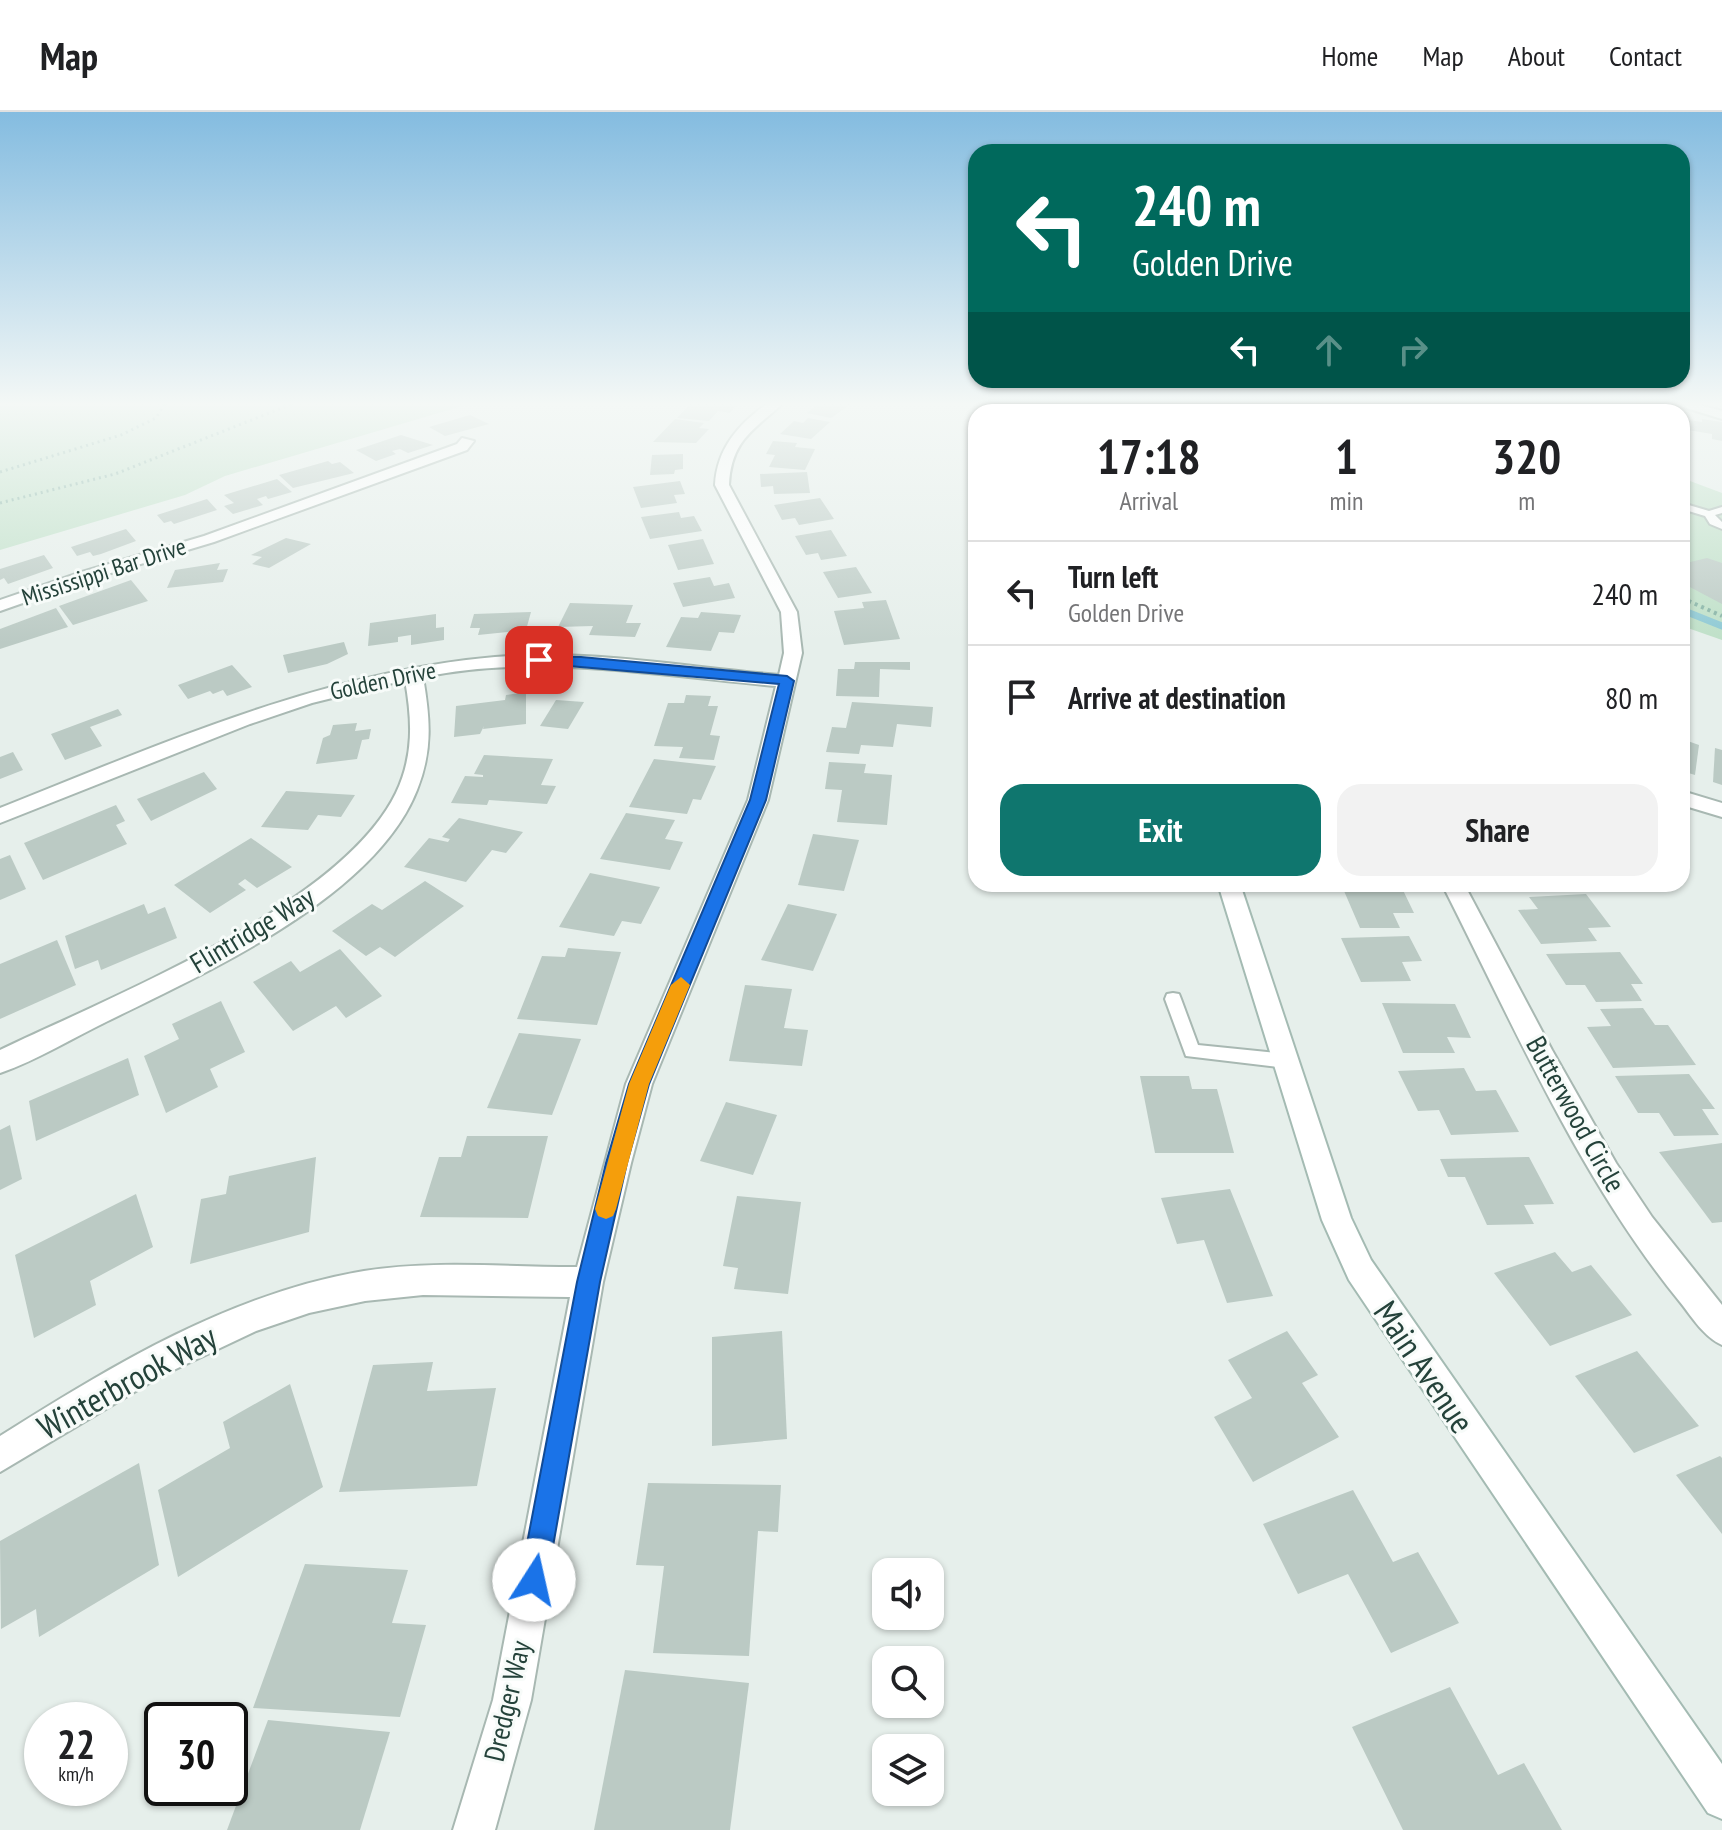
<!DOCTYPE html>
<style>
:root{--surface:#fff;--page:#f2f2f2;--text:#202124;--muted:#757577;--line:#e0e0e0;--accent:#0f766e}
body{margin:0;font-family:"PT Sans Narrow",sans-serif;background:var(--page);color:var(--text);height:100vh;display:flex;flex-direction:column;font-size:30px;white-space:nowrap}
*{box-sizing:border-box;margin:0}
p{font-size:26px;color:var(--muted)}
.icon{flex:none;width:44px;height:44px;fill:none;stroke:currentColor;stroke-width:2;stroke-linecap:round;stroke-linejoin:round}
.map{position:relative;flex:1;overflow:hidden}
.drawer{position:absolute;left:968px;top:292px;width:722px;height:488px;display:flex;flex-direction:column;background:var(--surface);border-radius:24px;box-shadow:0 2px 6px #0004}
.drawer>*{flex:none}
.banner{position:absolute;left:968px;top:32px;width:722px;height:244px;border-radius:24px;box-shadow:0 2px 6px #0004;background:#00695c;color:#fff;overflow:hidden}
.tools{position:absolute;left:872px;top:1446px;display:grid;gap:16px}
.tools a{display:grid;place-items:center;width:72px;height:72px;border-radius:16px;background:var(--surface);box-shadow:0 2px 6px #0004;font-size:40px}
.speed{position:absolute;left:24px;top:1590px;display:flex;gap:16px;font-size:40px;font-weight:700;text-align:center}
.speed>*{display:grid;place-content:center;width:104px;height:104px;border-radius:50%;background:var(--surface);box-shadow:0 2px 6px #0004;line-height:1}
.speed small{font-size:20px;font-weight:400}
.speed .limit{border:4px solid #111;border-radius:12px;background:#fff;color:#111}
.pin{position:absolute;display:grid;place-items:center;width:68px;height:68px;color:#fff;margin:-34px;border-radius:16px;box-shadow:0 4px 12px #0006}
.me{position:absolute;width:88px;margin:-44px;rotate:10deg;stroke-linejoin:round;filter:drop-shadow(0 0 6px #0008)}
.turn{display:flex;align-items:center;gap:28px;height:168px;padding:0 32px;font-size:36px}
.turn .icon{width:104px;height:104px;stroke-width:2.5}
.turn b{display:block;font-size:56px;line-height:68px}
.lanes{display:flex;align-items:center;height:76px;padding:0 32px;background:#0003;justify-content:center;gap:40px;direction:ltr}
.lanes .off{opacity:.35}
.eta{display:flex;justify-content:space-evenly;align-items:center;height:136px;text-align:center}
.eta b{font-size:48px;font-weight:700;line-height:56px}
.cta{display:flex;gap:16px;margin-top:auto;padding:16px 32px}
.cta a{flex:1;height:92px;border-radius:24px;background:var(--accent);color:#fff;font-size:32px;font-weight:700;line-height:92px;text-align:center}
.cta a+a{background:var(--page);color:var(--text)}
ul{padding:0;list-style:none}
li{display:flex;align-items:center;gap:24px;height:104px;padding:0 32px;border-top:2px solid var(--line)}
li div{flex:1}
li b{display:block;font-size:30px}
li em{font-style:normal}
header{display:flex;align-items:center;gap:48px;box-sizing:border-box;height:112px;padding:0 40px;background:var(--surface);border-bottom:2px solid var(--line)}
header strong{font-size:38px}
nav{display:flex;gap:44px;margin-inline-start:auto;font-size:28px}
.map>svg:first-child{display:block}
.green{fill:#bfe0c8}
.water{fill:#8ec9d4}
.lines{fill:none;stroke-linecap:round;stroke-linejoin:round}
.stream{stroke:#8ec9d4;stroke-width:7}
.building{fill:#bbcac4}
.lane-casing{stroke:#a8b8b2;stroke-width:4}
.street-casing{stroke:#a8b8b2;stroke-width:4}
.secondary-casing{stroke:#a4bbb3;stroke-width:4}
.path-far1{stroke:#86b3a5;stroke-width:3;stroke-dasharray:2 4;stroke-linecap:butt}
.path{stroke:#86b3a5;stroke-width:4;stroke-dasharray:3 4;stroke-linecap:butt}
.lane{fill:#fff;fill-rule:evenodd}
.street{fill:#fff;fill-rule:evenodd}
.secondary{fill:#fff;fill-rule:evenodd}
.route{fill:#1a73e8;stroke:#114b97;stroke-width:2}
.slow{fill:#f59e0b}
.labels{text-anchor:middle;stroke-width:6;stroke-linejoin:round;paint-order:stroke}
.far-street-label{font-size:24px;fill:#24423a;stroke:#f7fbf9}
.street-label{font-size:28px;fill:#24423a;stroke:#f7fbf9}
.near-street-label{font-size:34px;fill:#24423a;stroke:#f7fbf9}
</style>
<header>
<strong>Map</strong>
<nav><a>Home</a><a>Map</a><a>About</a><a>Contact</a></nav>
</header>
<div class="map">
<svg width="1722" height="1718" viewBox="0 0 1722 1718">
<rect width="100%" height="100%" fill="#e6efeb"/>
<!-- green -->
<g class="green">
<path d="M 0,290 L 476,290 L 225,364 L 185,383 L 0,438 Z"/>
<path d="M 1239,290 L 1479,290 L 1505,300 L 1253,300 Z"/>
<path d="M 1682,366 L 1722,381 L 1722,528 L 1682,514 Z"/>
</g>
<!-- water -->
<path class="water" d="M 1113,290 L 1251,290 L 1240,300 L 1123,300 Z"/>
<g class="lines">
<!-- stream -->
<path class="stream" d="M 1682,498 L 1722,514"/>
</g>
<!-- building -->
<g class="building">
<path d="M 692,290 L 716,291 L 738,290 L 730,301 L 718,299 L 709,309 L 677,306 Z"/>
<path d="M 821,290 L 848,290 L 852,291 L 831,306 L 807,301 Z"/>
<path d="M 1639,290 L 1647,290 L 1672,300 L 1632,300 L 1621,296 Z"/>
<path d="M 470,303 L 489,312 L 445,324 L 429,315 Z"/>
<path d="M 808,306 L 830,310 L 811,327 L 780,322 L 794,309 L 803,311 Z"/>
<path d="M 675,307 L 704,311 L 699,316 L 709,317 L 696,331 L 653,330 Z"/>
<path d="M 1702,307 L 1722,310 L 1722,329 L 1712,327 L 1712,322 L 1688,318 L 1688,308 L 1702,310 Z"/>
<path d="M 401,323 L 433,333 L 408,341 L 400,337 L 392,339 L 396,342 L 376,349 L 356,338 Z"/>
<path d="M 773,329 L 797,331 L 795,335 L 815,337 L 805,358 L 769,355 L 775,343 L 766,342 Z"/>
<path d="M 683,342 L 683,357 L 675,358 L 674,362 L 650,363 L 652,343 Z"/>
<path d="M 328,349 L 332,352 L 340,350 L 354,361 L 293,376 L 279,363 Z"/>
<path d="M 807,360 L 810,381 L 774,382 L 773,374 L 761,375 L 760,362 Z"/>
<path d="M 277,367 L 292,380 L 268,387 L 266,384 L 257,387 L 263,393 L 233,402 L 224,394 L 234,391 L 224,383 Z"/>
<path d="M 680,369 L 685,382 L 674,383 L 677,391 L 641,396 L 633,375 Z"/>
<path d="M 820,386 L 834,407 L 799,413 L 795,406 L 782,408 L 774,393 Z"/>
<path d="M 207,387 L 217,398 L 174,412 L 171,409 L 164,411 L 157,403 Z"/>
<path d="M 679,400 L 681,406 L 694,404 L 702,419 L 650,427 L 641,405 Z"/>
<path d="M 126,417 L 136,429 L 101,442 L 93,444 L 90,440 L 77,444 L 71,435 Z"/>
<path d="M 831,418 L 847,444 L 821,448 L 818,441 L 806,443 L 795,424 Z"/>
<path d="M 286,426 L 311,432 L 269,456 L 252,452 L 262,445 L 251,443 Z"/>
<path d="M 703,427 L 714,452 L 678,458 L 668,433 Z"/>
<path d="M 44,443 L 53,456 L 8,472 L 4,466 L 0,468 L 0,457 Z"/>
<path d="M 1707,446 L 1722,451 L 1722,492 L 1686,473 L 1682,474 L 1682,452 Z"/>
<path d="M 220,451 L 217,458 L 228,457 L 223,470 L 167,476 L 175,458 Z"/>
<path d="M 856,455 L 872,481 L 838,486 L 823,460 Z"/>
<path d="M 710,465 L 714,474 L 729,471 L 735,486 L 683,495 L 673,471 Z"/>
<path d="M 131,468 L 148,489 L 73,513 L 59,494 Z"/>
<path d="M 886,488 L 900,527 L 844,533 L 834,499 L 864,496 L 862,490 Z"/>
<path d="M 570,491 L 633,493 L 626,511 L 641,511 L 635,525 L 589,523 L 593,514 L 558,515 Z"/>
<path d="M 56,496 L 68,515 L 0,537 L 0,517 Z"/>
<path d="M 531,500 L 526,518 L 478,523 L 480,516 L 470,516 L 474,502 Z"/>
<path d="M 701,500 L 741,503 L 734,521 L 719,520 L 711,539 L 666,535 L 681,505 L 698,506 Z"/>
<path d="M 436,502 L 436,516 L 444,515 L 444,528 L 411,533 L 411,523 L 398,525 L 398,530 L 368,534 L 370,511 Z"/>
<path d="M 344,530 L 348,542 L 327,552 L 288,561 L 283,543 Z"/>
<path d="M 855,550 L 910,550 L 910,558 L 880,557 L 879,585 L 836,584 L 838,557 L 854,557 Z"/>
<path d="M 232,553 L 252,575 L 227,584 L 223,578 L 213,582 L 210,579 L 188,587 L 178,573 Z"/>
<path d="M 526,580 L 526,612 L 483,617 L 484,614 L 480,622 L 454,625 L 456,594 L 505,588 L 506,583 Z"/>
<path d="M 686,583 L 711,584 L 708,594 L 718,594 L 710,623 L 720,624 L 714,648 L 679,646 L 683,635 L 654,634 L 668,591 L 684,591 Z"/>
<path d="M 556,588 L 584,590 L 568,617 L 540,614 Z"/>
<path d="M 852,590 L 933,595 L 931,615 L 897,612 L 893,635 L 861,633 L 859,642 L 826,640 L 832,615 L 846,616 Z"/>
<path d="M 118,597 L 122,603 L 90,615 L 102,634 L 65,648 L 51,622 Z"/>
<path d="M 357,611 L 355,619 L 371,617 L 369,627 L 362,628 L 357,647 L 316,652 L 323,626 L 330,623 L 333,613 Z"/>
<path d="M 1682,627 L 1699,633 L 1695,663 L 1682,659 Z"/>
<path d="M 1715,636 L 1722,638 L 1722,673 L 1713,670 Z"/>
<path d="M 13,640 L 23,658 L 0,667 L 0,645 Z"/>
<path d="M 484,643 L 553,647 L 541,673 L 556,674 L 547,692 L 489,688 L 487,693 L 451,691 L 465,664 L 483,665 L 483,663 L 474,662 Z"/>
<path d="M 654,647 L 716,654 L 701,688 L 693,687 L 687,702 L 629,695 Z"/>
<path d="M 829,650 L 866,652 L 864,661 L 892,663 L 887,713 L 837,710 L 842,678 L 825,677 Z"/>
<path d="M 204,660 L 217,677 L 151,709 L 137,687 Z"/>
<path d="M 286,679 L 355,683 L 341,705 L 318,703 L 308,718 L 261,715 Z"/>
<path d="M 116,693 L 125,709 L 116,713 L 127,732 L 43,768 L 24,731 Z"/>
<path d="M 626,701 L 675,708 L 665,727 L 683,730 L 670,758 L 600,747 Z"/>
<path d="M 459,706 L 523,720 L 506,741 L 492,738 L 466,770 L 404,755 L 429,726 L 448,730 L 450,727 L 442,725 Z"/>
<path d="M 813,722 L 859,728 L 844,779 L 798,773 Z"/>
<path d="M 251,726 L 292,755 L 257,776 L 245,767 L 238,772 L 246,778 L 210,801 L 174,773 Z"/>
<path d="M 10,743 L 26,777 L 0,788 L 0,747 Z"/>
<path d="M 590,761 L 660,775 L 641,812 L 622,809 L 614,824 L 559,815 Z"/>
<path d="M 425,769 L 464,794 L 395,845 L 380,835 L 366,844 L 332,819 L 372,792 L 382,798 Z"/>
<path d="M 1341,772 L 1400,772 L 1414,801 L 1393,801 L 1400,816 L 1360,816 Z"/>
<path d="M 1509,772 L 1589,772 L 1593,778 L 1513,779 Z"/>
<path d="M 1586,782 L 1611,815 L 1588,816 L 1597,829 L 1541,832 L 1518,798 L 1538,797 L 1529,785 Z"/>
<path d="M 144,792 L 148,802 L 165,795 L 177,826 L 101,858 L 98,848 L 75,857 L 65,824 Z"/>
<path d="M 788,792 L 837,802 L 813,859 L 761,848 Z"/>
<path d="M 1409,824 L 1422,849 L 1402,850 L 1411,869 L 1361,870 L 1341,826 Z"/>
<path d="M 57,828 L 76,873 L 0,907 L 0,852 Z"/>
<path d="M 568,836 L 621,840 L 597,913 L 517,907 L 542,844 L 565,845 Z"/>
<path d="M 340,837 L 382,884 L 346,906 L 336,894 L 293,919 L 253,870 L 291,849 L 300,860 Z"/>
<path d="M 1620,840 L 1643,872 L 1631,872 L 1642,889 L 1596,890 L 1585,873 L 1566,873 L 1546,842 Z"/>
<path d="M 745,873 L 792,877 L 784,916 L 808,918 L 802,954 L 729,949 Z"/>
<path d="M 221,889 L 245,940 L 210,957 L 218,975 L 166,1001 L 144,944 L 179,927 L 172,912 Z"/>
<path d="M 1382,891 L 1455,892 L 1471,926 L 1447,925 L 1455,941 L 1403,941 Z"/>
<path d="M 1643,896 L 1655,913 L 1668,913 L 1696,953 L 1613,956 L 1587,915 L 1611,914 L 1600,897 Z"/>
<path d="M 519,921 L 581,927 L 552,1003 L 487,996 Z"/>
<path d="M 128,946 L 139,983 L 36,1029 L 29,989 Z"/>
<path d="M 1464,956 L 1476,979 L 1496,978 L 1519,1020 L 1451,1023 L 1439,998 L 1418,999 L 1398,959 Z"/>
<path d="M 1689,962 L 1715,997 L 1702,997 L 1719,1023 L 1674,1024 L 1659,1001 L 1638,1001 L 1615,964 Z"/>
<path d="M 1140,964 L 1189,964 L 1192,977 L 1217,977 L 1234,1041 L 1155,1041 Z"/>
<path d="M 726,990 L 777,1003 L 753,1063 L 700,1049 Z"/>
<path d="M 10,1013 L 22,1067 L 0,1078 L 0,1018 Z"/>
<path d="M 467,1024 L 548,1024 L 528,1106 L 420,1105 L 439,1045 L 461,1045 Z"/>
<path d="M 1722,1031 L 1722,1110 L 1712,1111 L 1659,1040 Z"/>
<path d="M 316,1045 L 309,1120 L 190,1152 L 201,1087 L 226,1082 L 229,1064 Z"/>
<path d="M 1529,1045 L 1554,1092 L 1524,1093 L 1534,1112 L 1487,1113 L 1465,1065 L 1448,1065 L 1440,1047 Z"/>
<path d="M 1230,1077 L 1273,1184 L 1227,1191 L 1204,1128 L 1177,1132 L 1161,1086 Z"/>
<path d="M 136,1082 L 153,1135 L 90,1169 L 96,1193 L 34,1226 L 15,1143 Z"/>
<path d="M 737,1084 L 801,1090 L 788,1182 L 734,1177 L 738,1156 L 723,1154 Z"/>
<path d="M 1555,1140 L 1572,1160 L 1591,1153 L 1632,1203 L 1550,1234 L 1494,1161 Z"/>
<path d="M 782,1219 L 787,1327 L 712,1334 L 712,1225 Z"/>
<path d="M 1287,1219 L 1318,1263 L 1302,1271 L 1339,1325 L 1253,1370 L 1214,1305 L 1252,1286 L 1228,1248 Z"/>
<path d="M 1637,1239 L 1699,1314 L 1634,1341 L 1575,1264 Z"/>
<path d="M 433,1250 L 427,1279 L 496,1276 L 477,1374 L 339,1380 L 373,1253 Z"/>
<path d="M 290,1272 L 323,1375 L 178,1465 L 158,1378 L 230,1336 L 223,1310 Z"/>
<path d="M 1720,1344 L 1722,1346 L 1722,1422 L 1676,1363 Z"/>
<path d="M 139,1351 L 159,1453 L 39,1525 L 36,1497 L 1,1517 L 0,1429 Z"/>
<path d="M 648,1371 L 781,1373 L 778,1420 L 758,1419 L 749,1544 L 653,1541 L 664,1454 L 636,1453 Z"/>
<path d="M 1353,1378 L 1393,1450 L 1418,1440 L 1459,1511 L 1391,1541 L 1348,1462 L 1298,1482 L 1263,1412 Z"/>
<path d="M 305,1452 L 408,1458 L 392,1511 L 426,1513 L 400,1605 L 253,1596 Z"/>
<path d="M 625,1558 L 749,1571 L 730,1718 L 594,1718 Z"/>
<path d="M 1450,1575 L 1498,1663 L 1524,1651 L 1562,1718 L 1403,1718 L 1352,1615 Z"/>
<path d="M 268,1608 L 390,1620 L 360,1718 L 227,1718 Z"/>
</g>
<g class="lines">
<defs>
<g id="lane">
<path d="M 1375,290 L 1386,290 L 1400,300 L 1390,300 Z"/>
<path d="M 1682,391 L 1709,399 L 1722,395 L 1722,401 L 1715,403 L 1722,410 L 1722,417 L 1710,412 L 1705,404 L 1682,397 Z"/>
<path d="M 1173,881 L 1179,882 L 1181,887 L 1198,933 L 1286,942 L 1292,944 L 1295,949 L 1292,954 L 1286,956 L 1186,944 L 1165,887 L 1167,882 Z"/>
</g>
<g id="street">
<path d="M 769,290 L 784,290 C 755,318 731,327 729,373 L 797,500 L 802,541 L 768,688 L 652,972 L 631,1051 L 603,1170 L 531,1588 L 495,1718 L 453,1718 L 493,1588 L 570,1185 L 423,1183 L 365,1189 L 309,1201 L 256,1219 L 161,1264 L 0,1360 L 0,1324 C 113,1253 231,1181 364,1159 C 434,1148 506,1155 577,1155 L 626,972 L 748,688 L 776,574 C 659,564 540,541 423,565 C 430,606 433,638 417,678 C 375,785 207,860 110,908 C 74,925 38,948 0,961 L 0,938 C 112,884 341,794 396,681 C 414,643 412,608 405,568 L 312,591 L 250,612 L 0,711 L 0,696 C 161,632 322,560 495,545 C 589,537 685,555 779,563 L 784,541 L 781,500 L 715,373 C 717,335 740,311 769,290 Z"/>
<path d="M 1667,290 L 1689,290 L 1722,299 L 1722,307 Z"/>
<path d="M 462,326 L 474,329 L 467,338 L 214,430 L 94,466 L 0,499 L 0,488 L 82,460 L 204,424 L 457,332 Z"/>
<path d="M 1682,679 L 1722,691 L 1722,705 L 1682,693 Z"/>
<path d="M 1442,772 L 1464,772 L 1552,938 L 1616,1051 L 1652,1105 L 1722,1193 L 1722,1233 C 1704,1225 1692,1205 1680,1190 C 1579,1066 1514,914 1442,772 Z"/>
</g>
<g id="secondary">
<path d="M 1042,290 L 1055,290 L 1062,300 L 1049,300 Z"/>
<path d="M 1218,772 L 1240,772 L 1351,1106 L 1371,1148 L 1722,1652 L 1722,1707 L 1708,1701 L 1349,1168 L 1322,1108 Z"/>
</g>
</defs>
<!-- lane casing -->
<use href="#lane" class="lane-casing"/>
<!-- street casing -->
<use href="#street" class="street-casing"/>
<!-- secondary casing -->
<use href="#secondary" class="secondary-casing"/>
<!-- path-far1 -->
<g class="path-far1">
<path d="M 0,360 L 121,323 L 156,306 L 166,290"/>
<path d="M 0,391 L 115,362 L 297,290"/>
</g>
<!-- path -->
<path class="path" d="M 1682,486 L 1722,504"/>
<!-- lane -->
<use href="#lane" class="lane"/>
<!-- street -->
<use href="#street" class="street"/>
<!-- secondary -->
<use href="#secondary" class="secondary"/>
</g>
<!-- sky -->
<linearGradient id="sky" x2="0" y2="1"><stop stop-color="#84bce0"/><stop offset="0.55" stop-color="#f4f8f6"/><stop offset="1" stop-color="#f4f8f6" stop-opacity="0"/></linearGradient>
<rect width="1722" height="531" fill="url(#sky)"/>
<!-- route -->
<path class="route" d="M 539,544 L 581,545 L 787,564 L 794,569 L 766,688 L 649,972 L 627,1051 L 600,1170 L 547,1468 L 543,1478 L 534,1482 L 524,1478 L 520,1468 L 577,1170 L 606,1051 L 629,972 L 750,688 L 779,572 L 534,551 L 534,546 Z"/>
<!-- slow -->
<path class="slow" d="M 681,865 L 690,873 L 649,972 L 616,1097 L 613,1104 L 606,1107 L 598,1104 L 595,1097 L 629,972 L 671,873 Z"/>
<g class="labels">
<!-- far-street labels -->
<g class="far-street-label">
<text transform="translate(104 460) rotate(-18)" y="8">Mississippi Bar Drive</text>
<text transform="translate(383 569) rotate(-12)" y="8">Golden Drive</text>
</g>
<!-- street labels -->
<g class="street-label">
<text transform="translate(252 818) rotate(-31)" y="10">Flintridge Way</text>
<text transform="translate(1576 1002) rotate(61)" y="10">Butterwood Circle</text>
<text transform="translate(507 1589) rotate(-77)" y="10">Dredger Way</text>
</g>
<!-- near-street labels -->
<g class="near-street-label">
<text transform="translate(1424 1255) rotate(56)" y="12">Main Avenue</text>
<text transform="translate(127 1270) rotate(-29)" y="12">Winterbrook Way</text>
</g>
</g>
</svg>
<div class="tools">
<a><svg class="icon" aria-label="sound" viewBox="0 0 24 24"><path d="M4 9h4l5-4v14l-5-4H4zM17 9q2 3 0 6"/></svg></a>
<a><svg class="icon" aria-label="search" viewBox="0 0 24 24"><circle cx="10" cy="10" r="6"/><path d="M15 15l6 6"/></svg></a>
<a><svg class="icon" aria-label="layers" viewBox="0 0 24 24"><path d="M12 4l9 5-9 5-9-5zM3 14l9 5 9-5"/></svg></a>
</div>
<div class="speed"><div>22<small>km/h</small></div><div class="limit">30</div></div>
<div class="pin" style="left:539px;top:548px;background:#d93025"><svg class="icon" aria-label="arrive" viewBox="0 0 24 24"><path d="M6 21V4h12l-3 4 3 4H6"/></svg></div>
<svg class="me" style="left:534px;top:1468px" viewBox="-20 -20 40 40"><circle r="19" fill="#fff"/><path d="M0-13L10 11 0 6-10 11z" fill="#1a73e8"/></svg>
<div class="banner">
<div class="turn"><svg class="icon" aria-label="left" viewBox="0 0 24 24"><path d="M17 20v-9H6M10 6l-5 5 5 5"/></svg><div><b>240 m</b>Golden Drive</div></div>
<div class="lanes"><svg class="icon" aria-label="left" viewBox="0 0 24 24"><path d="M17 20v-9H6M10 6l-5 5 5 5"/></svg><svg class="icon off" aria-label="ahead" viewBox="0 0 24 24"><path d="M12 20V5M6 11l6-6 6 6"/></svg><svg class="icon off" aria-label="right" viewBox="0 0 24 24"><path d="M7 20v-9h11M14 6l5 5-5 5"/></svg></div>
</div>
<section class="drawer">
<div class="eta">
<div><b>17:18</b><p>Arrival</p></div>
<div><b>1</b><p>min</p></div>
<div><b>320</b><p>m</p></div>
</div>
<ul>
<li><svg class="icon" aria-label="left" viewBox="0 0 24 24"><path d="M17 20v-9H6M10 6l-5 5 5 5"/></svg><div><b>Turn left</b><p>Golden Drive</p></div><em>240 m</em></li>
<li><svg class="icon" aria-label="arrive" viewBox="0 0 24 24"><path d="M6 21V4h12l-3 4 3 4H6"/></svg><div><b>Arrive at destination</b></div><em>80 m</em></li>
</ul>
<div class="cta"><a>Exit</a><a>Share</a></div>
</section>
</div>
